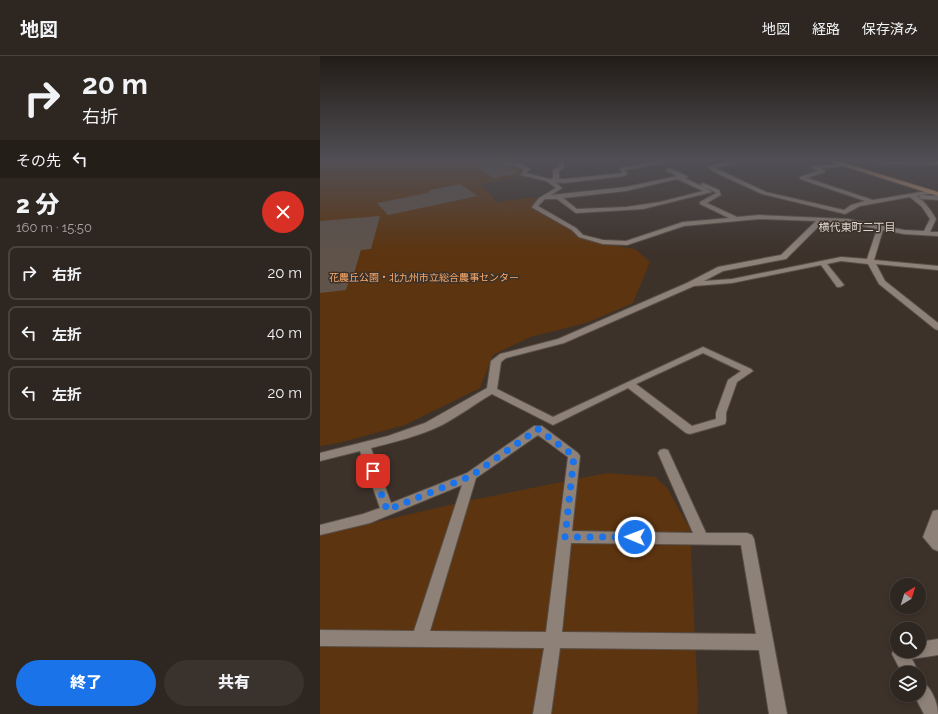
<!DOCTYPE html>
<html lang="ja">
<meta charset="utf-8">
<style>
:root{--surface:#2e2620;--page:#3a322d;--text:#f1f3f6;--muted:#a7a5a5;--line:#49433e;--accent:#1a73e8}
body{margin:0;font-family:Raleway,"Noto Sans JP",sans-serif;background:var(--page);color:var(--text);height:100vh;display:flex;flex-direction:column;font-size:15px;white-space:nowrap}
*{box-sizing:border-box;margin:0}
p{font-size:13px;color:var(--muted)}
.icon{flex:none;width:22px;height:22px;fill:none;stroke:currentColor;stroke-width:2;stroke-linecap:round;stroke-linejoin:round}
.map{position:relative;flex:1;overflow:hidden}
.drawer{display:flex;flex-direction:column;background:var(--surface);width:320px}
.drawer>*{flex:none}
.hud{background:#2e2620;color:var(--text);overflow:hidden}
.needle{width:26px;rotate:38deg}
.tools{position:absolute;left:570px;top:522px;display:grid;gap:8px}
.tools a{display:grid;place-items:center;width:36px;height:36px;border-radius:50%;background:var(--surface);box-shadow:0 2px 6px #0003,0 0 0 1px var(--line);font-size:20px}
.pin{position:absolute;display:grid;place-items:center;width:34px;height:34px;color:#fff;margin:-17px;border-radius:8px;box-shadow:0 2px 6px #0006}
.me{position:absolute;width:44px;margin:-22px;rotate:271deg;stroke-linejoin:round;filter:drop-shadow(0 0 3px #0008)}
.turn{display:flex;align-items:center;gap:14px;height:84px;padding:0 16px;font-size:18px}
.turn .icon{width:52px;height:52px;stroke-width:2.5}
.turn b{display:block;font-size:28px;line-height:34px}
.then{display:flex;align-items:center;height:38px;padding:0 16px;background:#0003;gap:8px;font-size:15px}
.round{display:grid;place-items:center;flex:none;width:42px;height:42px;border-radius:21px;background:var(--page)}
.summary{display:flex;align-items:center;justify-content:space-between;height:68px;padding:0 16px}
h1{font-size:24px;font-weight:800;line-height:30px}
.action{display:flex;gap:8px;margin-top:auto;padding:8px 16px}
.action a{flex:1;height:46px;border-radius:24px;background:var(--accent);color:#fff;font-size:16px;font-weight:800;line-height:46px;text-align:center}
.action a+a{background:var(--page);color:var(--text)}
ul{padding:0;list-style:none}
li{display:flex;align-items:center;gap:12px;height:54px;margin:0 8px 6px;padding:0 8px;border:2px solid var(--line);border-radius:8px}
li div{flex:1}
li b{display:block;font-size:15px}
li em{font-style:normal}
header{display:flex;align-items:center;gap:24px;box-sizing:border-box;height:56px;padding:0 20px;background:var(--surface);border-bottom:1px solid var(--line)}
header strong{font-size:19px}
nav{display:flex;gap:22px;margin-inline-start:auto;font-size:14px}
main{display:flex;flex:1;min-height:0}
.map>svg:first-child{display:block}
.green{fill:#5c340f}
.building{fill:#5f534a}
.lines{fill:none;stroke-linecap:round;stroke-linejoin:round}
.minor-casing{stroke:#584f48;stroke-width:2}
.major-casing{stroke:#584f48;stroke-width:2}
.highway-casing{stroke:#584f48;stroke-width:2}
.minor{fill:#8e8178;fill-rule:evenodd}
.major{fill:#ca966d;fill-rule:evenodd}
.highway{fill:#f2a465;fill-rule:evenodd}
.route{stroke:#1a73e8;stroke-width:7;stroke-dasharray:0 12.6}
.labels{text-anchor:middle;stroke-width:3;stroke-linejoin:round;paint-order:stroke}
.far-park-label{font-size:10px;fill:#fcaa69;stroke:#3d322a}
.far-neighbourhood-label{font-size:11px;fill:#dfd8d3;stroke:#3d322a}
</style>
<header>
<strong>地図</strong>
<nav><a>地図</a><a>経路</a><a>保存済み</a></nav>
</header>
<main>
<section class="drawer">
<div class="hud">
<div class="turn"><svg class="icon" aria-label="right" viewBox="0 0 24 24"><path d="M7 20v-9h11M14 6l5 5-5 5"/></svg><div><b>20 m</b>右折</div></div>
<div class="then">その先<svg class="icon" aria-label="left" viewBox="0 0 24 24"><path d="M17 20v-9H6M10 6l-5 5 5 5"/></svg></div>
</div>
<div class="summary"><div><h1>2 分</h1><p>160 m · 15:50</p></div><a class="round" style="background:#d93025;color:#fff"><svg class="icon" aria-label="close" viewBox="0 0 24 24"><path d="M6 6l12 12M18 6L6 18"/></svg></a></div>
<ul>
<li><svg class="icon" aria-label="right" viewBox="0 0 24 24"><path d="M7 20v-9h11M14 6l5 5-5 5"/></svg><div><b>右折</b></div><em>20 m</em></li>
<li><svg class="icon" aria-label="left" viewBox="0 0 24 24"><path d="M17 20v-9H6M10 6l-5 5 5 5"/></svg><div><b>左折</b></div><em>40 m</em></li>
<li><svg class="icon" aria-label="left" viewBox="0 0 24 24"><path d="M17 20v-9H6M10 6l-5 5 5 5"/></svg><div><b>左折</b></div><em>20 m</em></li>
</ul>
<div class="action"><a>終了</a><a>共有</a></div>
</section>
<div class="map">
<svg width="618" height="658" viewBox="0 0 618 658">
<rect width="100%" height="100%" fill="#3d322a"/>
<!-- green -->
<g class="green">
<path d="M 0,105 L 180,105 L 205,113 L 202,115 L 202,120 L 162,128 L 176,146 L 218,141 L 212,151 L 251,173 L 255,179 L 275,186 L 315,193 L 330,206 L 313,247 L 266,267 L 210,281 L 173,299 L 160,332 L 85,369 L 19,387 L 0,390 Z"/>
<path d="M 287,417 L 335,421 L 347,432 L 370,473 L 378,648 L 377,658 L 0,658 L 0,479 L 147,445 Z"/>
</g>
<!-- building -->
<g class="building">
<path d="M 179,105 L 180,107 L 186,109 L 199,117 L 174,122 L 154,109 Z"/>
<path d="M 140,128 L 158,140 L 68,159 L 57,147 L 107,137 L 110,134 Z"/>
<path d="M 60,160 L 51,193 L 41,194 L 32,224 L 29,225 L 26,234 L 0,237 L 0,165 Z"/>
</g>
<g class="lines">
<defs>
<g id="minor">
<path d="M 180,105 L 200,107 L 210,113 L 206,117 L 230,123 L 233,122 L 233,114 L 239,111 L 240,105 L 244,105 L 244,112 L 239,115 L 239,123 L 244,123 L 302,117 L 300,112 L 341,105 L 349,105 L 347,106 L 305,114 L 308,118 L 305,120 L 244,127 L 235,126 L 242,132 L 231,139 L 306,131 L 357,120 L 347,115 L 346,114 L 349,112 L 367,120 L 368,121 L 365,122 L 381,130 L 381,128 L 383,127 L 399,134 L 401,139 L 387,147 L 417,161 L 439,159 L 528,163 L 584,174 L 604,175 L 610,163 L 602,151 L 590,141 L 540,150 L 525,158 L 442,138 L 394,116 L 389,112 L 389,110 L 413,105 L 420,105 L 420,106 L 395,112 L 446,136 L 524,154 L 531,149 L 545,145 L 480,123 L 480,121 L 498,115 L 492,112 L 492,110 L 528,108 L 530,109 L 530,110 L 501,112 L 505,114 L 505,116 L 487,122 L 553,144 L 612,134 L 615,136 L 614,137 L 602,139 L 618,140 L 618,144 L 602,143 L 599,141 L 601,139 L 597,140 C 605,146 611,154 616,163 L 610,176 L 618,176 L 618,180 L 584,178 L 563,174 L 554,204 L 618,210 L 618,214 L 556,208 L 565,225 L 618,267 L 618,274 L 615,273 L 559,228 L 548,208 L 521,205 L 507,208 L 524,229 L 520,231 L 517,231 L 501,209 L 412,227 L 374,230 L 244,287 L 186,302 L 181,306 L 177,333 L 233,361 L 383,291 L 431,313 L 433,315 L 417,326 L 406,357 L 406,365 L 405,368 L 370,378 L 366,377 L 308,332 L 233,369 L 172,338 C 155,348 139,360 122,369 C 99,380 75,386 51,392 L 71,447 L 147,417 L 214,370 L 222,370 L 258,397 L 260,400 L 252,475 L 373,477 L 338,397 L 340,394 L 344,393 L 348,394 L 386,477 L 427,477 L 432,479 L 434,483 L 467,658 L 449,658 L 439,594 L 240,592 L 231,658 L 213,658 L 224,592 L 0,590 L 0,574 L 94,575 L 142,429 L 50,467 L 0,479 L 0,469 L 43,458 L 60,452 L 40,395 L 0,405 L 0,397 L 68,380 L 105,367 L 167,332 L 171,305 L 180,298 L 238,283 L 367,227 L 398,211 L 461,199 L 496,165 L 439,163 L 364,170 L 307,189 L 283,188 L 259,181 L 252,174 L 213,152 L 212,151 L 219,142 L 236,132 L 226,125 L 201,119 L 204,113 L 202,112 L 180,106 ZM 357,123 L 383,135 L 340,146 L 306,151 L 257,153 L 243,142 L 306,135 ZM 383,131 L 395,136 L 396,137 L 380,146 L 380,148 L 409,162 L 363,166 L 306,185 L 283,184 L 263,179 L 256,172 L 218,150 L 225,143 L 237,143 L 256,157 L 323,153 L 392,136 ZM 503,166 L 528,167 L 557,173 L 547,203 L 521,201 L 412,223 L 384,225 L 403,215 L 466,203 ZM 383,297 L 421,315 L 408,324 L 396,357 L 396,363 L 372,370 L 316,328 ZM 218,379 L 248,401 L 226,576 L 110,575 L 156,422 ZM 251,487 L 421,489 L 436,578 L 242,576 Z"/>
<path d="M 529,105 L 618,107 L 618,109 L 531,106 Z"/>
<path d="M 618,454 L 618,495 L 613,493 L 603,481 L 613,455 Z"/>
<path d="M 618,583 L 618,599 L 592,603 L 599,617 L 599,618 L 582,617 L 572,598 L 574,592 L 577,591 L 577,595 L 599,595 L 599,586 Z"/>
<path d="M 599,624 C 610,628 618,646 618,658 L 604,658 L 594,639 L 599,639 Z"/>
</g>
<path id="major" d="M 511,105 L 517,105 L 618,136 L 618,140 L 511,106 Z"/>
<path id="highway" d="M 611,105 L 618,105 L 618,108 L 612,106 Z"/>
</defs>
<!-- minor casing -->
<use href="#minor" class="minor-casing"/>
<!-- major casing -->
<use href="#major" class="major-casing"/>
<!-- highway casing -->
<use href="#highway" class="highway-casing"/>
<!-- minor -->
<use href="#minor" class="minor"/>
<!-- major -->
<use href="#major" class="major"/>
<!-- highway -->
<use href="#highway" class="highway"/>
</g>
<!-- sky -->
<linearGradient id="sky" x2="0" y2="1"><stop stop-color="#221c17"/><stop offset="0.53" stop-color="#514f55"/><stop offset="1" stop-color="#514f55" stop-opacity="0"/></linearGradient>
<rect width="618" height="197" fill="url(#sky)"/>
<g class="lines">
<!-- route -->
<path class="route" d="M 53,415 L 67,454 L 151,420 L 218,373 L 254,400 L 245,481 L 315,481"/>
</g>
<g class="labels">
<!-- far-park labels -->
<g class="far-park-label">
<text x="104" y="225">花農丘公園・北九州市立総合農事センター</text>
</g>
<!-- far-neighbourhood labels -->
<g class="far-neighbourhood-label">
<text x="537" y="175">横代東町二丁目</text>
</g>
</g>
</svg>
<div class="tools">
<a><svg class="needle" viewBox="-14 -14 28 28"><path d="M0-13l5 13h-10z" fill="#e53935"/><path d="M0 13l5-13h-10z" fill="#a7a5a5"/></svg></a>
<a><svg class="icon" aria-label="search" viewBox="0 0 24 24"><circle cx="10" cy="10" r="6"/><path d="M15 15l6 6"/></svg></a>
<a><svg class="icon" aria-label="layers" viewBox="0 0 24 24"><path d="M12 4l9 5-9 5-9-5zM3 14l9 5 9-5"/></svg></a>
</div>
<div class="pin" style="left:53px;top:415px;background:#d93025"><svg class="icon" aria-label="arrive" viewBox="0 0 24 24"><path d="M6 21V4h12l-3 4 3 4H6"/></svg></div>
<svg class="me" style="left:315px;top:481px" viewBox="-20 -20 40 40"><circle r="17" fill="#1a73e8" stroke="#fff" stroke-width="3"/><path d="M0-11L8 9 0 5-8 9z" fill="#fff"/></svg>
</div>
</main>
